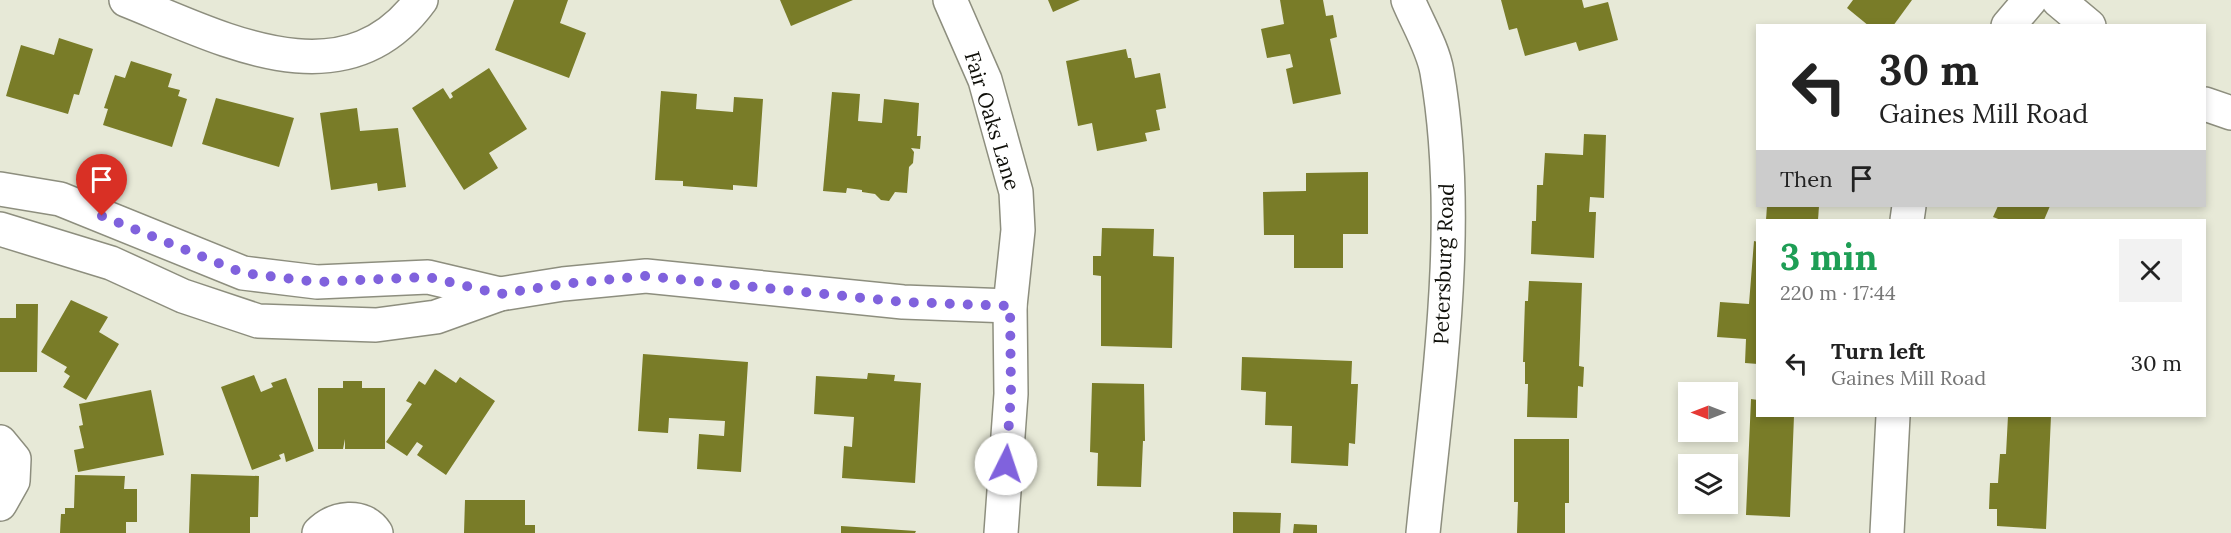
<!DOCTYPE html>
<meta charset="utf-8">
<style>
:root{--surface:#fff;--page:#f2f2f2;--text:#222;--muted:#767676}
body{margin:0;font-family:Lora,serif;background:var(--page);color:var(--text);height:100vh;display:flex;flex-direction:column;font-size:22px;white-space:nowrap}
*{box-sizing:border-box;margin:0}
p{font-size:20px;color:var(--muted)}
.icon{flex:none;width:33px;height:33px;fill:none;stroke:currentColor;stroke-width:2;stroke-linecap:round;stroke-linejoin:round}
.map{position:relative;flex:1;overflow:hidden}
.panel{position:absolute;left:1756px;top:219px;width:450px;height:198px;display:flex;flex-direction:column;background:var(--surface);border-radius:0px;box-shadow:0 3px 9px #0003}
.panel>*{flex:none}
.top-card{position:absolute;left:1756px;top:24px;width:450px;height:183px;border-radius:0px;box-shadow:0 3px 9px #0003;background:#fff;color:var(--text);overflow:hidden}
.needle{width:39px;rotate:270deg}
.buttons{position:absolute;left:1678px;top:382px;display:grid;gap:12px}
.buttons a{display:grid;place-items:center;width:60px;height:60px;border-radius:0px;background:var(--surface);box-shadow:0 3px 9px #0003;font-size:30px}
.pin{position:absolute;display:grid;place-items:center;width:51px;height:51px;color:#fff;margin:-62px -26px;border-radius:50% 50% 50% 0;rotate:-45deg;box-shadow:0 0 6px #0007}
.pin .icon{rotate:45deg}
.me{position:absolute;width:66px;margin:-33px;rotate:4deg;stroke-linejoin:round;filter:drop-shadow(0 0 4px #0008)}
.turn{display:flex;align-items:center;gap:21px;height:126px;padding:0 24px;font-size:27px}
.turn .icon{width:78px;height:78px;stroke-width:2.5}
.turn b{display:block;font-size:42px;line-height:51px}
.then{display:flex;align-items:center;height:57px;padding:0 24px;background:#0003;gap:12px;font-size:22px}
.round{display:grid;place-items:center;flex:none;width:63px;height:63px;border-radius:0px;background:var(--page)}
.headline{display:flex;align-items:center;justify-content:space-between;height:102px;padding:0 24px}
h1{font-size:36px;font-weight:800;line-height:45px;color:#1e9e55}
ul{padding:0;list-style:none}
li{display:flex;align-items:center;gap:18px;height:84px;padding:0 24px}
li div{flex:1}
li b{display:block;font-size:22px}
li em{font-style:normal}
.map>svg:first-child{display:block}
.building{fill:#797c28}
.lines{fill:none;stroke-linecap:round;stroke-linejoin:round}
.minor-casing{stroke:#8d8e7e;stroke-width:36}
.minor{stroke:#fff;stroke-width:33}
.route{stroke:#8062dd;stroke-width:10;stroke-dasharray:0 18}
.labels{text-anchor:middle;stroke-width:6;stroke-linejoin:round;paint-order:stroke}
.street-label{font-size:21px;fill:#0f0f09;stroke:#fff}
</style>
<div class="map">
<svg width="2231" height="533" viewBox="0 0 2231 533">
<rect width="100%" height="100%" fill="#e7e9d7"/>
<!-- building -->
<g class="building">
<path d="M 514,0 L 568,0 L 560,23 L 586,33 L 569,78 L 495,50 Z"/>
<path d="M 780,0 L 853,0 L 791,26 Z"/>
<path d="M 1048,0 L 1080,0 L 1053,12 Z"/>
<path d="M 1280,0 L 1323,0 L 1326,16 L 1333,15 L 1337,37 L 1330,39 L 1341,94 L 1293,104 L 1286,69 L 1293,67 L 1290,54 L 1267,58 L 1261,29 L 1284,24 Z"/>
<path d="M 1501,0 L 1582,0 L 1584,8 L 1608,2 L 1618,40 L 1579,51 L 1576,42 L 1525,56 L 1517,28 L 1509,30 Z"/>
<path d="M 1853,0 L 1912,0 L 1893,26 L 1869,26 L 1847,8 Z"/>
<path d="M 59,38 L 93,49 L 79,95 L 74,94 L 68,114 L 6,96 L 21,45 L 54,55 Z"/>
<path d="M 1126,49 L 1128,58 L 1131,58 L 1135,78 L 1160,73 L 1166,108 L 1156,110 L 1160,130 L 1145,133 L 1147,141 L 1097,151 L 1092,123 L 1078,126 L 1066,61 Z"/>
<path d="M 131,61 L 172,74 L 168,87 L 180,90 L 178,96 L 187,99 L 172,147 L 103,125 L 108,109 L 104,108 L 115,75 L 125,78 Z"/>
<path d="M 489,68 L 527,129 L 489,153 L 498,168 L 464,190 L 412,108 L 443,88 L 450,99 L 453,97 L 451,93 Z"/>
<path d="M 661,91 L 697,94 L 696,109 L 733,112 L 734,97 L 763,99 L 757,187 L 733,185 L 733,190 L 683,186 L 683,181 L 655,180 Z"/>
<path d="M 832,92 L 860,94 L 858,121 L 882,123 L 884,99 L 919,103 L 917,136 L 921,136 L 920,149 L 911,148 L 914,152 L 913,163 L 909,167 L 907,193 L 895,192 L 889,201 L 881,200 L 875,194 L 862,192 L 862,190 L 847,188 L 846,193 L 823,191 Z"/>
<path d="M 216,98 L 294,118 L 279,167 L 202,144 Z"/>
<path d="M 357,108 L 360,131 L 398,128 L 406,187 L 378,191 L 377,183 L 331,190 L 320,113 Z"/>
<path d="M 1584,134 L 1606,135 L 1604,198 L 1590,197 L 1589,212 L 1596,212 L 1594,258 L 1531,254 L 1532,221 L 1536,221 L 1537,185 L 1543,185 L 1545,153 L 1583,155 Z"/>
<path d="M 1368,172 L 1368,234 L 1343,234 L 1343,268 L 1294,268 L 1294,235 L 1264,235 L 1263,192 L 1306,191 L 1306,173 Z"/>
<path d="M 1767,206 L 1819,206 L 1818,220 L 1766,220 Z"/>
<path d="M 1998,206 L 2050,206 L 2044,220 L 2001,220 L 1993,217 Z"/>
<path d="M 1102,228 L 1154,229 L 1153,256 L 1174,257 L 1172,348 L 1101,346 L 1101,276 L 1093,275 L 1093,256 L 1101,256 Z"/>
<path d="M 1754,241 L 1758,242 L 1758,364 L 1745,363 L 1746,339 L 1717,337 L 1720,302 L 1749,304 Z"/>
<path d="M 1529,281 L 1582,283 L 1579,366 L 1584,367 L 1583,387 L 1578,386 L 1577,418 L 1527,417 L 1528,384 L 1525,384 L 1525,362 L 1523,362 L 1525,301 L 1528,301 Z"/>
<path d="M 71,300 L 108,317 L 99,332 L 119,344 L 86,400 L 63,387 L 70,376 L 64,372 L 67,367 L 41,352 Z"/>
<path d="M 16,304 L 38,304 L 37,372 L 0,372 L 0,318 L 16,318 Z"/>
<path d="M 643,354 L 748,362 L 741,472 L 697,469 L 699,434 L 724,436 L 725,421 L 669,418 L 668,433 L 638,431 Z"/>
<path d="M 1242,357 L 1352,361 L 1351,384 L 1358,384 L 1355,444 L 1349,443 L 1348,466 L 1291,463 L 1292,426 L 1265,425 L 1266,392 L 1241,390 Z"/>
<path d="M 435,369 L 456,383 L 460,377 L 495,401 L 446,475 L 417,455 L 423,446 L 417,442 L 407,456 L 386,442 L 412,404 L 406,401 L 419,381 L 425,385 Z"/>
<path d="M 868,373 L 895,375 L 894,381 L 921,383 L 915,483 L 842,478 L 844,446 L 852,447 L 854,417 L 814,414 L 816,376 L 867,379 Z"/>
<path d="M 254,375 L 261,392 L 273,387 L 271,383 L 286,378 L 314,451 L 286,462 L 284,453 L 279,455 L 281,459 L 252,470 L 221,387 Z"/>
<path d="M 343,381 L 362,381 L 362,388 L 385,388 L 385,449 L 345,449 L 345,439 L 343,449 L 318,449 L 318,388 L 343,388 Z"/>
<path d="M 1092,383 L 1144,384 L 1145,441 L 1143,441 L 1141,487 L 1097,486 L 1098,453 L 1090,452 Z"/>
<path d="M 151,390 L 164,455 L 78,472 L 74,450 L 84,448 L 79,426 L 83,425 L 79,404 Z"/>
<path d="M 1751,399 L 1758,400 L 1758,416 L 1794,416 L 1790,517 L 1746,515 Z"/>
<path d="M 2008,416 L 2051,416 L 2046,529 L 1997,526 L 1997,509 L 1989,509 L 1990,483 L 1998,483 L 2000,454 L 2006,454 Z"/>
<path d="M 1514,439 L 1569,439 L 1569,503 L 1565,503 L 1565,533 L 1517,533 L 1518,502 L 1514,502 Z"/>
<path d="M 191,474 L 259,476 L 258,517 L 250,517 L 250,533 L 189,533 Z"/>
<path d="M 75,475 L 125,476 L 124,489 L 137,489 L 137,522 L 126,522 L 126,533 L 60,533 L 61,514 L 65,514 L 65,508 L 74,508 Z"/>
<path d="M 465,500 L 525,500 L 525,525 L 535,525 L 535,533 L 464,533 Z"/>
<path d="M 1233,512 L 1281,513 L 1280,533 L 1233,533 Z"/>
<path d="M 1294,524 L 1317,525 L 1317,533 L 1293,533 Z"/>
<path d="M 841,526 L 916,531 L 915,533 L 841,533 Z"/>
</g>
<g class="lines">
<defs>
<g id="minor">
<path d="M 126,0 C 219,37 344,106 421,0"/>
<path d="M 950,0 L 985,80 L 1016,192 L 1018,230 L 1010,306 L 1011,394 L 1001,533"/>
<path d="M 1408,0 C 1417,22 1433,48 1437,72 C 1463,222 1438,383 1423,533"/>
<path d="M 2058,0 L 2089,26"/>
<path d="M 2008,26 L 2030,0"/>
<path d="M 2205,104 L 2231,113"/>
<path d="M 0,189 L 60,199 L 243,273 L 317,282 L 428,277 L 500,294"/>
<path d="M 1907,220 L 1909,206"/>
<path d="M 0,229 L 111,263 L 183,296 L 258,321 L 376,325 L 436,317 L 500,294 L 563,284 L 646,276 L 903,302 L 1010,306"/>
<path d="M 0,442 L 14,459 L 13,481 L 0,504"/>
<path d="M 319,533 C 335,517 363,513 376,533"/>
<path d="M 1887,533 L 1893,416"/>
</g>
</defs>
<!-- minor casing -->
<use href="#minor" class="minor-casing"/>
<!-- minor -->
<use href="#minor" class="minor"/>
</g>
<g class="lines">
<!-- route -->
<path class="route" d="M 102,216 L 243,273 L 317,282 L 428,277 L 500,294 L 563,284 L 646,276 L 903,302 L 1010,306 L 1011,394 L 1006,464"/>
</g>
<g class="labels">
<!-- street labels -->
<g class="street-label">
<text transform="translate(992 121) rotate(73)" y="7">Fair Oaks Lane</text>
<text transform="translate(1444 264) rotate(-88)" y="7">Petersburg Road</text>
</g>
</g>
</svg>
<div class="buttons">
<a><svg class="needle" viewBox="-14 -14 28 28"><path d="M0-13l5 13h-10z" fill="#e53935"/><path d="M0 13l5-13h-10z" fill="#767676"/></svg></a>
<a><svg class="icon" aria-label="layers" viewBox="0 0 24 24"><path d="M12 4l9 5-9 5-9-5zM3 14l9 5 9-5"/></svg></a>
</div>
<div class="pin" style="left:102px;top:216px;background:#d93025"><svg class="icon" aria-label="arrive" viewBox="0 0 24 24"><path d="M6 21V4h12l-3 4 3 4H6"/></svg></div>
<svg class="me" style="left:1006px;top:464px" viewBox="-20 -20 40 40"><circle r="19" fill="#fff"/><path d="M0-13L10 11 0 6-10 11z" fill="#8062dd"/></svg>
<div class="top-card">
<div class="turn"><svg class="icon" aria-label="left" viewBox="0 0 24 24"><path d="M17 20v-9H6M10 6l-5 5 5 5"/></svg><div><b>30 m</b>Gaines Mill Road</div></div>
<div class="then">Then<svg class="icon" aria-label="arrive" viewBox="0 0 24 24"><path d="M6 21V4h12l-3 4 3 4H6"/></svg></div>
</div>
<section class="panel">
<div class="headline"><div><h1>3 min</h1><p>220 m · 17:44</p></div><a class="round"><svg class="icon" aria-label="close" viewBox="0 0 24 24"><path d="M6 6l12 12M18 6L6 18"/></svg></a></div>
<ul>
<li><svg class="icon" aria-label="left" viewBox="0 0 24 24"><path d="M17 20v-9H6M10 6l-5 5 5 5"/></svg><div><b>Turn left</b><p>Gaines Mill Road</p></div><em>30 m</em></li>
</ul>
</section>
</div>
